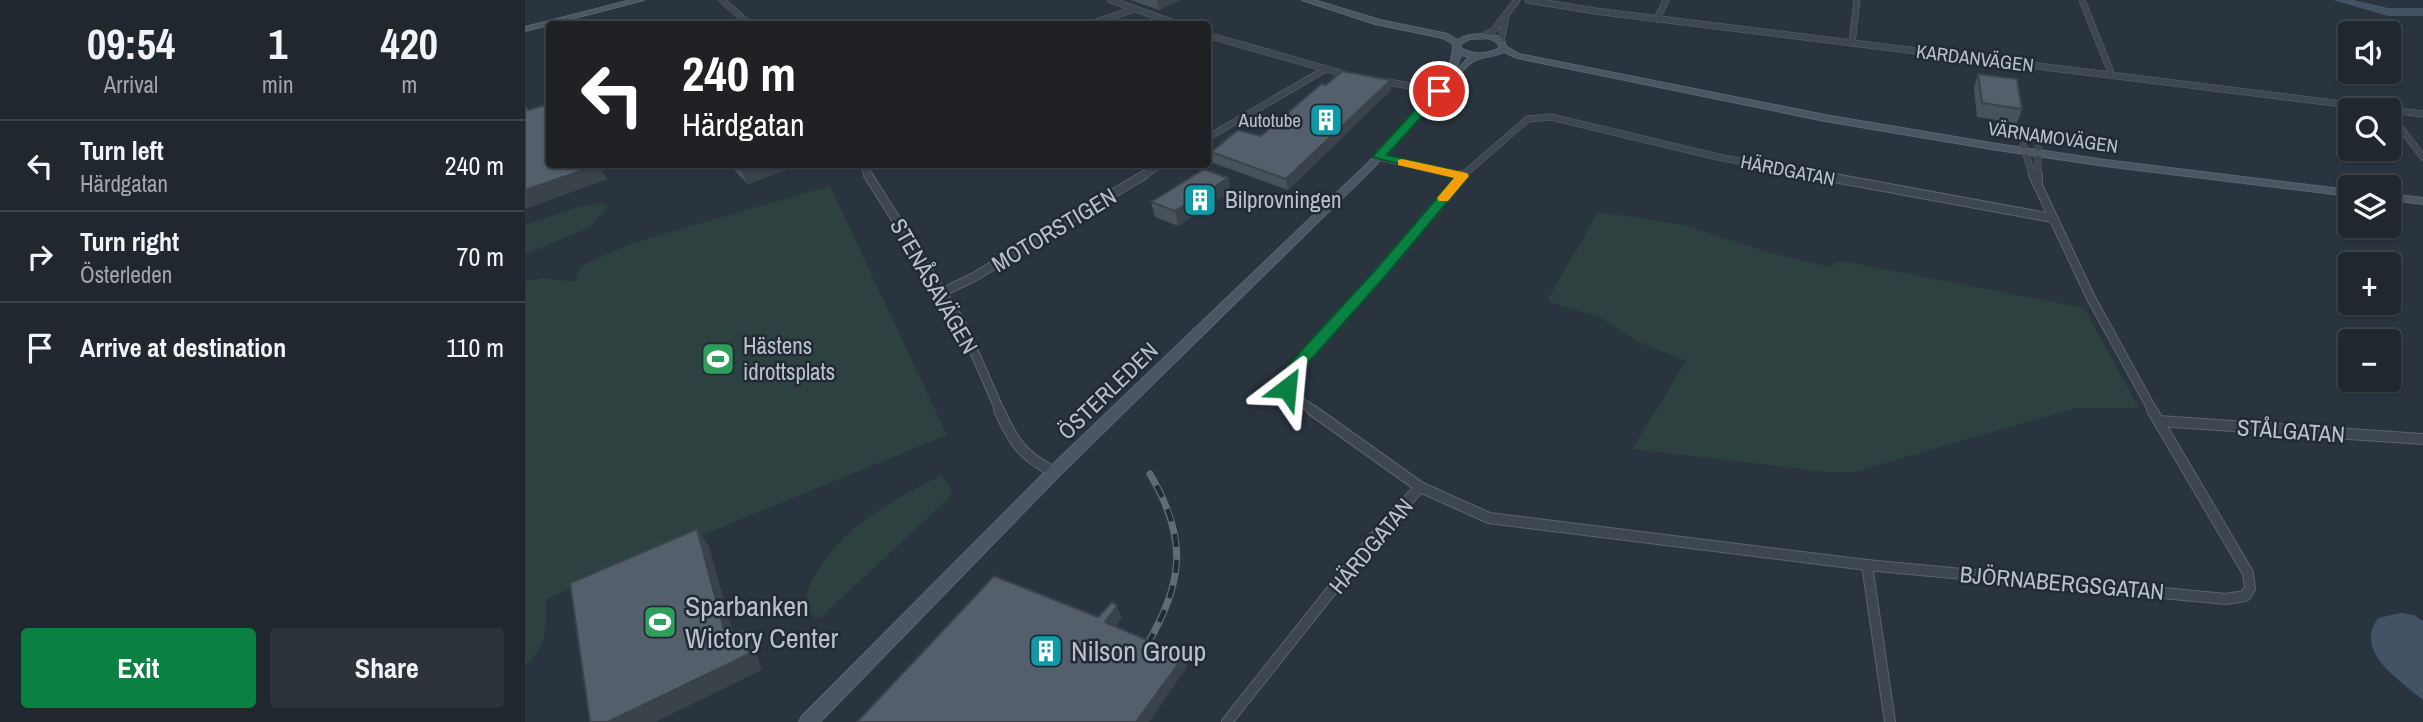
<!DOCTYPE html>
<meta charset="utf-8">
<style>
:root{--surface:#20272f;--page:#2d333b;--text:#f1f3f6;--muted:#a2a5aa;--line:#3d444b;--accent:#0b8043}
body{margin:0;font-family:"Archivo Narrow",sans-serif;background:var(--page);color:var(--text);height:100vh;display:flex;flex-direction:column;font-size:26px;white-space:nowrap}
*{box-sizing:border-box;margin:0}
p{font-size:23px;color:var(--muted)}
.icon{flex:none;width:38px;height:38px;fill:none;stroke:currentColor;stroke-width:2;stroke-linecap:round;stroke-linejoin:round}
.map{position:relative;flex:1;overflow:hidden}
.sheet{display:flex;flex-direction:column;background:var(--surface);width:525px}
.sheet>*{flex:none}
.top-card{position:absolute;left:21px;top:21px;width:665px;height:147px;border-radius:7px;box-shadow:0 2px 5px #0004,0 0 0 2px var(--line);background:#202124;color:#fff;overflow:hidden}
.fabs{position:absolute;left:1813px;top:21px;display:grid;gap:14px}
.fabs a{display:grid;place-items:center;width:63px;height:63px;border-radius:7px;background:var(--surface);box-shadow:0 2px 5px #0004,0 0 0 2px var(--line);font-size:35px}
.pin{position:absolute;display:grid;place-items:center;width:60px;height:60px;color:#fff;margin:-30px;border:4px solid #fff;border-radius:50%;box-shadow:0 2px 7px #0007}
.me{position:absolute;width:77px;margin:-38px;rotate:29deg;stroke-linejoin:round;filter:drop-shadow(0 0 5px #0008)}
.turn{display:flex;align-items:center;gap:24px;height:147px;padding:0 21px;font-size:32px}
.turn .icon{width:91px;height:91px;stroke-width:2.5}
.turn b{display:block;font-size:49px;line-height:60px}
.eta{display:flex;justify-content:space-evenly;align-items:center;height:119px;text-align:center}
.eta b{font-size:42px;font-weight:800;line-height:49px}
.button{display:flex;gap:14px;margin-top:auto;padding:14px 21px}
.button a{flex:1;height:80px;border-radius:7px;background:var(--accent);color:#fff;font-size:28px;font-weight:800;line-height:80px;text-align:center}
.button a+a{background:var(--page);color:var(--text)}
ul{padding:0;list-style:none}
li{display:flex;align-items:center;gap:21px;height:91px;padding:0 21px;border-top:2px solid var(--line)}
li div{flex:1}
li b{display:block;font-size:26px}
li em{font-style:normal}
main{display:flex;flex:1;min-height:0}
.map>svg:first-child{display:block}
.green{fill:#2d4141}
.water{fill:#425366}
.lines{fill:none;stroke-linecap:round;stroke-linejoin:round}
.river{fill:#425366;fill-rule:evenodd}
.street-far2-casing{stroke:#5b646d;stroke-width:7}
.street-far1-casing{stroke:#5b646d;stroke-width:10}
.street-casing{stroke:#5b646d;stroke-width:12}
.secondary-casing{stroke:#5b646d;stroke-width:2}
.street-far2{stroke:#3e464f;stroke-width:6}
.street-far1{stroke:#3e464f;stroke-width:8}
.street{stroke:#3e464f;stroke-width:10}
.secondary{fill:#4c5662;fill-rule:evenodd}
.rail-casing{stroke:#606b76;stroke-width:7}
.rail{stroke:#222b35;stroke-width:4.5;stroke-dasharray:13;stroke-linecap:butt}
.wall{fill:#47525b}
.shaded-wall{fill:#3a424a}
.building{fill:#535f6a;stroke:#3a424a;stroke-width:2}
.route{fill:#0b8043;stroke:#07532c;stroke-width:2}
.slow{fill:#f59e0b}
.labels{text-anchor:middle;stroke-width:5;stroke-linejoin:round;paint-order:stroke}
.far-street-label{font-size:19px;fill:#bac1ca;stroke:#222b35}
.far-poi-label{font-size:19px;fill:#bac1ca;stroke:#222b35;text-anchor:end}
.poi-label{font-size:23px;fill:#bac1ca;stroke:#222b35;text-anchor:start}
.street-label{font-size:23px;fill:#bac1ca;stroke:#222b35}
.near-poi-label{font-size:28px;fill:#bac1ca;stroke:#222b35;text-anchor:start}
</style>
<main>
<section class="sheet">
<div class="eta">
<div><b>09:54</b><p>Arrival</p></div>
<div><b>1</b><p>min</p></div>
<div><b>420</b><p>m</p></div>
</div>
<ul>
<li><svg class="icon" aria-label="left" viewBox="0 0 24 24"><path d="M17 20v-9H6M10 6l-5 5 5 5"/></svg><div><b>Turn left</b><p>Härdgatan</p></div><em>240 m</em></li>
<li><svg class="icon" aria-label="right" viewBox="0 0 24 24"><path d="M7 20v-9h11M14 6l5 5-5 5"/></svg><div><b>Turn right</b><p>Österleden</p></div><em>70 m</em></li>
<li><svg class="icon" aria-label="arrive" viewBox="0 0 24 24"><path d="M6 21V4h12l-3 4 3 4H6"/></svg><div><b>Arrive at destination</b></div><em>110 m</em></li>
</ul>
<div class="button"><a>Exit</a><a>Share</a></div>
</section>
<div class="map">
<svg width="1898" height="722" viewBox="0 0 1898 722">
<rect width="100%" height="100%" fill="#2a343f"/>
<!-- green -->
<g class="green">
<path d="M 305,186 L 422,435 L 21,599 C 20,627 25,646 0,665 L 0,281 L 17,278 L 51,282 L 54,269 L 61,263 L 111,242 Z"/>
<path d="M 75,203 L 84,206 L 63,228 L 0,254 L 0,225 L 54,207 Z"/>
<path d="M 1073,212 L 1160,225 L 1245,253 L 1305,267 L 1311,262 L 1322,262 L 1559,308 L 1614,408 L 1551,408 L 1329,472 L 1303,472 L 1107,449 L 1161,361 L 1113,342 L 1076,318 L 1025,302 L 1023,299 Z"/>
<path d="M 417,475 L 428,494 L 296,617 L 290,618 C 277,606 281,592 288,579 C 317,526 366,501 417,475 Z"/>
</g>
<!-- water -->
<path class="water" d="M 1876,613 L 1889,615 L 1898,621 L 1898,700 C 1875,680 1828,652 1853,618 Z"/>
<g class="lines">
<!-- river -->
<path class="river" d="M 1808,0 L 1829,0 L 1863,8 L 1898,8 L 1898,16 L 1863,16 Z"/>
<defs>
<g id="street-far2">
<path d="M 197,0 L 224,24"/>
<path d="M 586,0 L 652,24"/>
<path d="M 1003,0 L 1070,11 L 1898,114"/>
<path d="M 1557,0 L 1587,75"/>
<path d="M 1132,19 L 1141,0"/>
<path d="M 566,24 L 609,9"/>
<path d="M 682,35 L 826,76"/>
<path d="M 958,36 L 969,30 L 992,0"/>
<path d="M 976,41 L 981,16"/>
<path d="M 1327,43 L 1332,0"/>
<path d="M 857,81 L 914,91"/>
<path d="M 1864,113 L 1898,157"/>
<path d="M 682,138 L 799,70"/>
<path d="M 1498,145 L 1508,177"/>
<path d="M 1513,148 L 1513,177"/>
<path d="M 853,157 L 937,176"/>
<path d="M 336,164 L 344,177"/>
<path d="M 616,177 L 638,164"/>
<path d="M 936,177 L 1003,119 L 1026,117 L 1193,157 L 1303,177"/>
</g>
<g id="street-far1">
<path d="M 343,175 L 438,326 L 475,411"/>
<path d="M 934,175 L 937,176"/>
<path d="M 1293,175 L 1527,218"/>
<path d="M 1508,175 L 1566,298 L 1628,411"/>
<path d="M 1513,175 L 1513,181"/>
<path d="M 418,292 L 449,277 L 619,175"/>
<path d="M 789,411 L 768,396 L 762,388 L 763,377 L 938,175"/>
</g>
<g id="street">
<path d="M 474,410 C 488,441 497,456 529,472"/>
<path d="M 1634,421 L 1898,439"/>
<path d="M 895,487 L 964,518 L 1342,565 L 1701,599 L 1720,596 L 1725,588 L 1723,573 L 1627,410"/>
<path d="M 1342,565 L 1365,722"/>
<path d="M 702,722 L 845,542 L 895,487 L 787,410"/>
</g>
<g id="secondary">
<path d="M 106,0 L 119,0 L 0,31 L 0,27 Z"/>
<path d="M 777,0 L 789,0 L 855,20 L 923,34 L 932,40 C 946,32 961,33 976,37 L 982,47 L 994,54 L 1300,115 L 1466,143 L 1580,160 L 1825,190 L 1825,196 L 1580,166 L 1466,149 L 1300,121 L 992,58 L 979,52 C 970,57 960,56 951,60 C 940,64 931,81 923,90 L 918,90 L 848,168 L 534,476 L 295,722 L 274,722 L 277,716 L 524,468 L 842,164 L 910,91 C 911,82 917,78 921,71 C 927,62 928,53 928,44 L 918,38 L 850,24 ZM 963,38 L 970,41 L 975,46 L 973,49 C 960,55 947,55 935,47 L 936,44 L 945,39 ZM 936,55 L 944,57 L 927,75 L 931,69 Z"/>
<path d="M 1864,194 L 1898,198 L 1898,204 L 1864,200 Z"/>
</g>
</defs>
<!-- street-far2 casing -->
<use href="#street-far2" class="street-far2-casing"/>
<!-- street-far1 casing -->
<use href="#street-far1" class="street-far1-casing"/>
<!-- street casing -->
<use href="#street" class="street-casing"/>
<!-- secondary casing -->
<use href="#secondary" class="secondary-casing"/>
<!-- street-far2 -->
<use href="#street-far2" class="street-far2"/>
<!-- street-far1 -->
<use href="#street-far1" class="street-far1"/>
<!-- street -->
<use href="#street" class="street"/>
<!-- secondary -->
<use href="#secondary" class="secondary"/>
<defs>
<path id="rail" d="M 622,645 C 659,580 663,539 625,474"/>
</defs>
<!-- rail casing -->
<use href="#rail" class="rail-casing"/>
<!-- rail -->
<use href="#rail" class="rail"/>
</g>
<!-- wall -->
<g class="wall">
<path d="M 605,0 L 655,0 L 634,10 Z"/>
<path d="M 1453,74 L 1497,109 L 1492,123 L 1452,117 L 1449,87 Z"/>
<path d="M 866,80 L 866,90 L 763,190 L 688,163 L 686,152 L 736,136 L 801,85 Z"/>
<path d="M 207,164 L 277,164 L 223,184 L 210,171 Z"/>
<path d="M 703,178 L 705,192 L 653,226 L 630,217 L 626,202 Z"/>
</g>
<!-- shaded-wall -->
<g class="shaded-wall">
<path d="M 632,0 L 655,0 L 634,10 Z"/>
<path d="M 866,80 L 866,90 L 763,190 L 761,179 Z"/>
<path d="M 229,164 L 277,164 L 223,184 L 215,169 Z"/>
<path d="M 73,165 L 83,179 L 0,209 L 0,190 Z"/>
<path d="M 703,178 L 705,192 L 653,226 L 650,211 Z"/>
<path d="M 172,529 L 184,546 L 214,653 L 201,637 Z"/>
<path d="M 592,606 L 597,618 L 585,634 L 580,622 Z"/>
<path d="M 217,630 L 229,646 L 237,670 L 130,722 L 83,722 Z"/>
<path d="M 659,656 L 662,667 L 624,722 L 611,722 Z"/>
</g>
<!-- building -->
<g class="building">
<path d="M 817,71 L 866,80 L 761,179 L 686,152 L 713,130 L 736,136 L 796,84 L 801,85 Z"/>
<path d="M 1453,74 L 1492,79 L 1497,109 L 1457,103 Z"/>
<path d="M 24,104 L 24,164 L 73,165 L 0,190 L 0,106 L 3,110 Z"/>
<path d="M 210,164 L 229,164 L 215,169 Z"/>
<path d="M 679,169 L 703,178 L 650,211 L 626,202 Z"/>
<path d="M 172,529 L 201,637 L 217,630 L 224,654 L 83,722 L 65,722 L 45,583 Z"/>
<path d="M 469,576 L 573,617 L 587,602 L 592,606 L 580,622 L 659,656 L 611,722 L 332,722 Z"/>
</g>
<!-- route -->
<path class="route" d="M 914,87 L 919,91 L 918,93 L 862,155 L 937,172 L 944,176 L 863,273 L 774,373 L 768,392 L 756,392 L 753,383 L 762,366 L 853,267 L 929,178 L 847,157 L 910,88 Z"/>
<!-- slow -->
<path class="slow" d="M 877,159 L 942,173 L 944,176 L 923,201 L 914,201 L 912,198 L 929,178 L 873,165 L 873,160 Z"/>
<!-- icons -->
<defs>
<symbol id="building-square" viewBox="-11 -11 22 22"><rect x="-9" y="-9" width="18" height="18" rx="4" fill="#0f9aa8" stroke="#222b35"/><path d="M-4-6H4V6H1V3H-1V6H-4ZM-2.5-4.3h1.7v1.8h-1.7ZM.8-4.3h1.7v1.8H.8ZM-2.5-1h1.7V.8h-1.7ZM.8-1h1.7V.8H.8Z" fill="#fff"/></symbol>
<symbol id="stadium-square" viewBox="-11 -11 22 22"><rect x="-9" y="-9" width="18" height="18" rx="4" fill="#2e9e5b" stroke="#222b35"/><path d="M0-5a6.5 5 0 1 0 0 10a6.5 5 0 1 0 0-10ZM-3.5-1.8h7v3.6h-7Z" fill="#fff"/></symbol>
</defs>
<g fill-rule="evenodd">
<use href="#building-square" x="782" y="101" width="38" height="38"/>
<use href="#building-square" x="656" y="181" width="38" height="38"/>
<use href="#stadium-square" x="174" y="340" width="38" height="38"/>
<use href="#stadium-square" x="116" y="603" width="38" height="38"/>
<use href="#building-square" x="502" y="632" width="38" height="38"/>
</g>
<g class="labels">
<!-- far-street labels -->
<g class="far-street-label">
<text transform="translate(1450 58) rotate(7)" y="7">KARDANVÄGEN</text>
<text transform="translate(1528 137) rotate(8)" y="7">VÄRNAMOVÄGEN</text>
<text transform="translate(1263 170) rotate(11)" y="7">HÄRDGATAN</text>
</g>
<!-- far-poi labels -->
<g class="far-poi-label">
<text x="776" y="127">Autotube</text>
</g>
<!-- poi labels -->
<g class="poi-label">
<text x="700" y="208">Bilprovningen</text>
<text x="218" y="354">Hästens<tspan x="218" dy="26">idrottsplats</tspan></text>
</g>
<!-- street labels -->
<g class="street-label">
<text transform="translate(529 230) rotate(-31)" y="8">MOTORSTIGEN</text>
<text transform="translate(409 286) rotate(60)" y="8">STENÅSAVÄGEN</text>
<text transform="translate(583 391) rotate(-44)" y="8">ÖSTERLEDEN</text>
<text transform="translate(1766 431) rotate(4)" y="8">STÅLGATAN</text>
<text transform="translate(846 546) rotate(-50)" y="8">HÄRDGATAN</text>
<text transform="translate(1537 583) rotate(5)" y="8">BJÖRNABERGSGATAN</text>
</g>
<!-- near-poi labels -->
<g class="near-poi-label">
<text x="160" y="616">Sparbanken<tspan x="160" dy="32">Wictory Center</tspan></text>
<text x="546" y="661">Nilson Group</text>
</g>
</g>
</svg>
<div class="fabs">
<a><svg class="icon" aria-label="sound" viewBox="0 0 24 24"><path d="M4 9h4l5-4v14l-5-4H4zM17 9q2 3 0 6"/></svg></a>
<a><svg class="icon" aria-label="search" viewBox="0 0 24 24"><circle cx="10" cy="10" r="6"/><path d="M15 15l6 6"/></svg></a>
<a><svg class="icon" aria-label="layers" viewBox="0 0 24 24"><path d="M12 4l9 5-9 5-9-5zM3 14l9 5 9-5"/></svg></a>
<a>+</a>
<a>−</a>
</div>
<div class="pin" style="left:914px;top:91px;background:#d93025"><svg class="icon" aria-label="arrive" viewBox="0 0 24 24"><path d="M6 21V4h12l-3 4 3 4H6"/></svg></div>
<svg class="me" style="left:762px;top:388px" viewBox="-20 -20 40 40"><path d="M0-17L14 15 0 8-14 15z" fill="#0b8043" stroke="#fff" stroke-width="4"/></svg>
<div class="top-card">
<div class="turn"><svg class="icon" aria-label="left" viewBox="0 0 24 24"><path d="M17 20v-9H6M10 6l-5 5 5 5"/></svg><div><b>240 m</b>Härdgatan</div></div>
</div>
</div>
</main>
